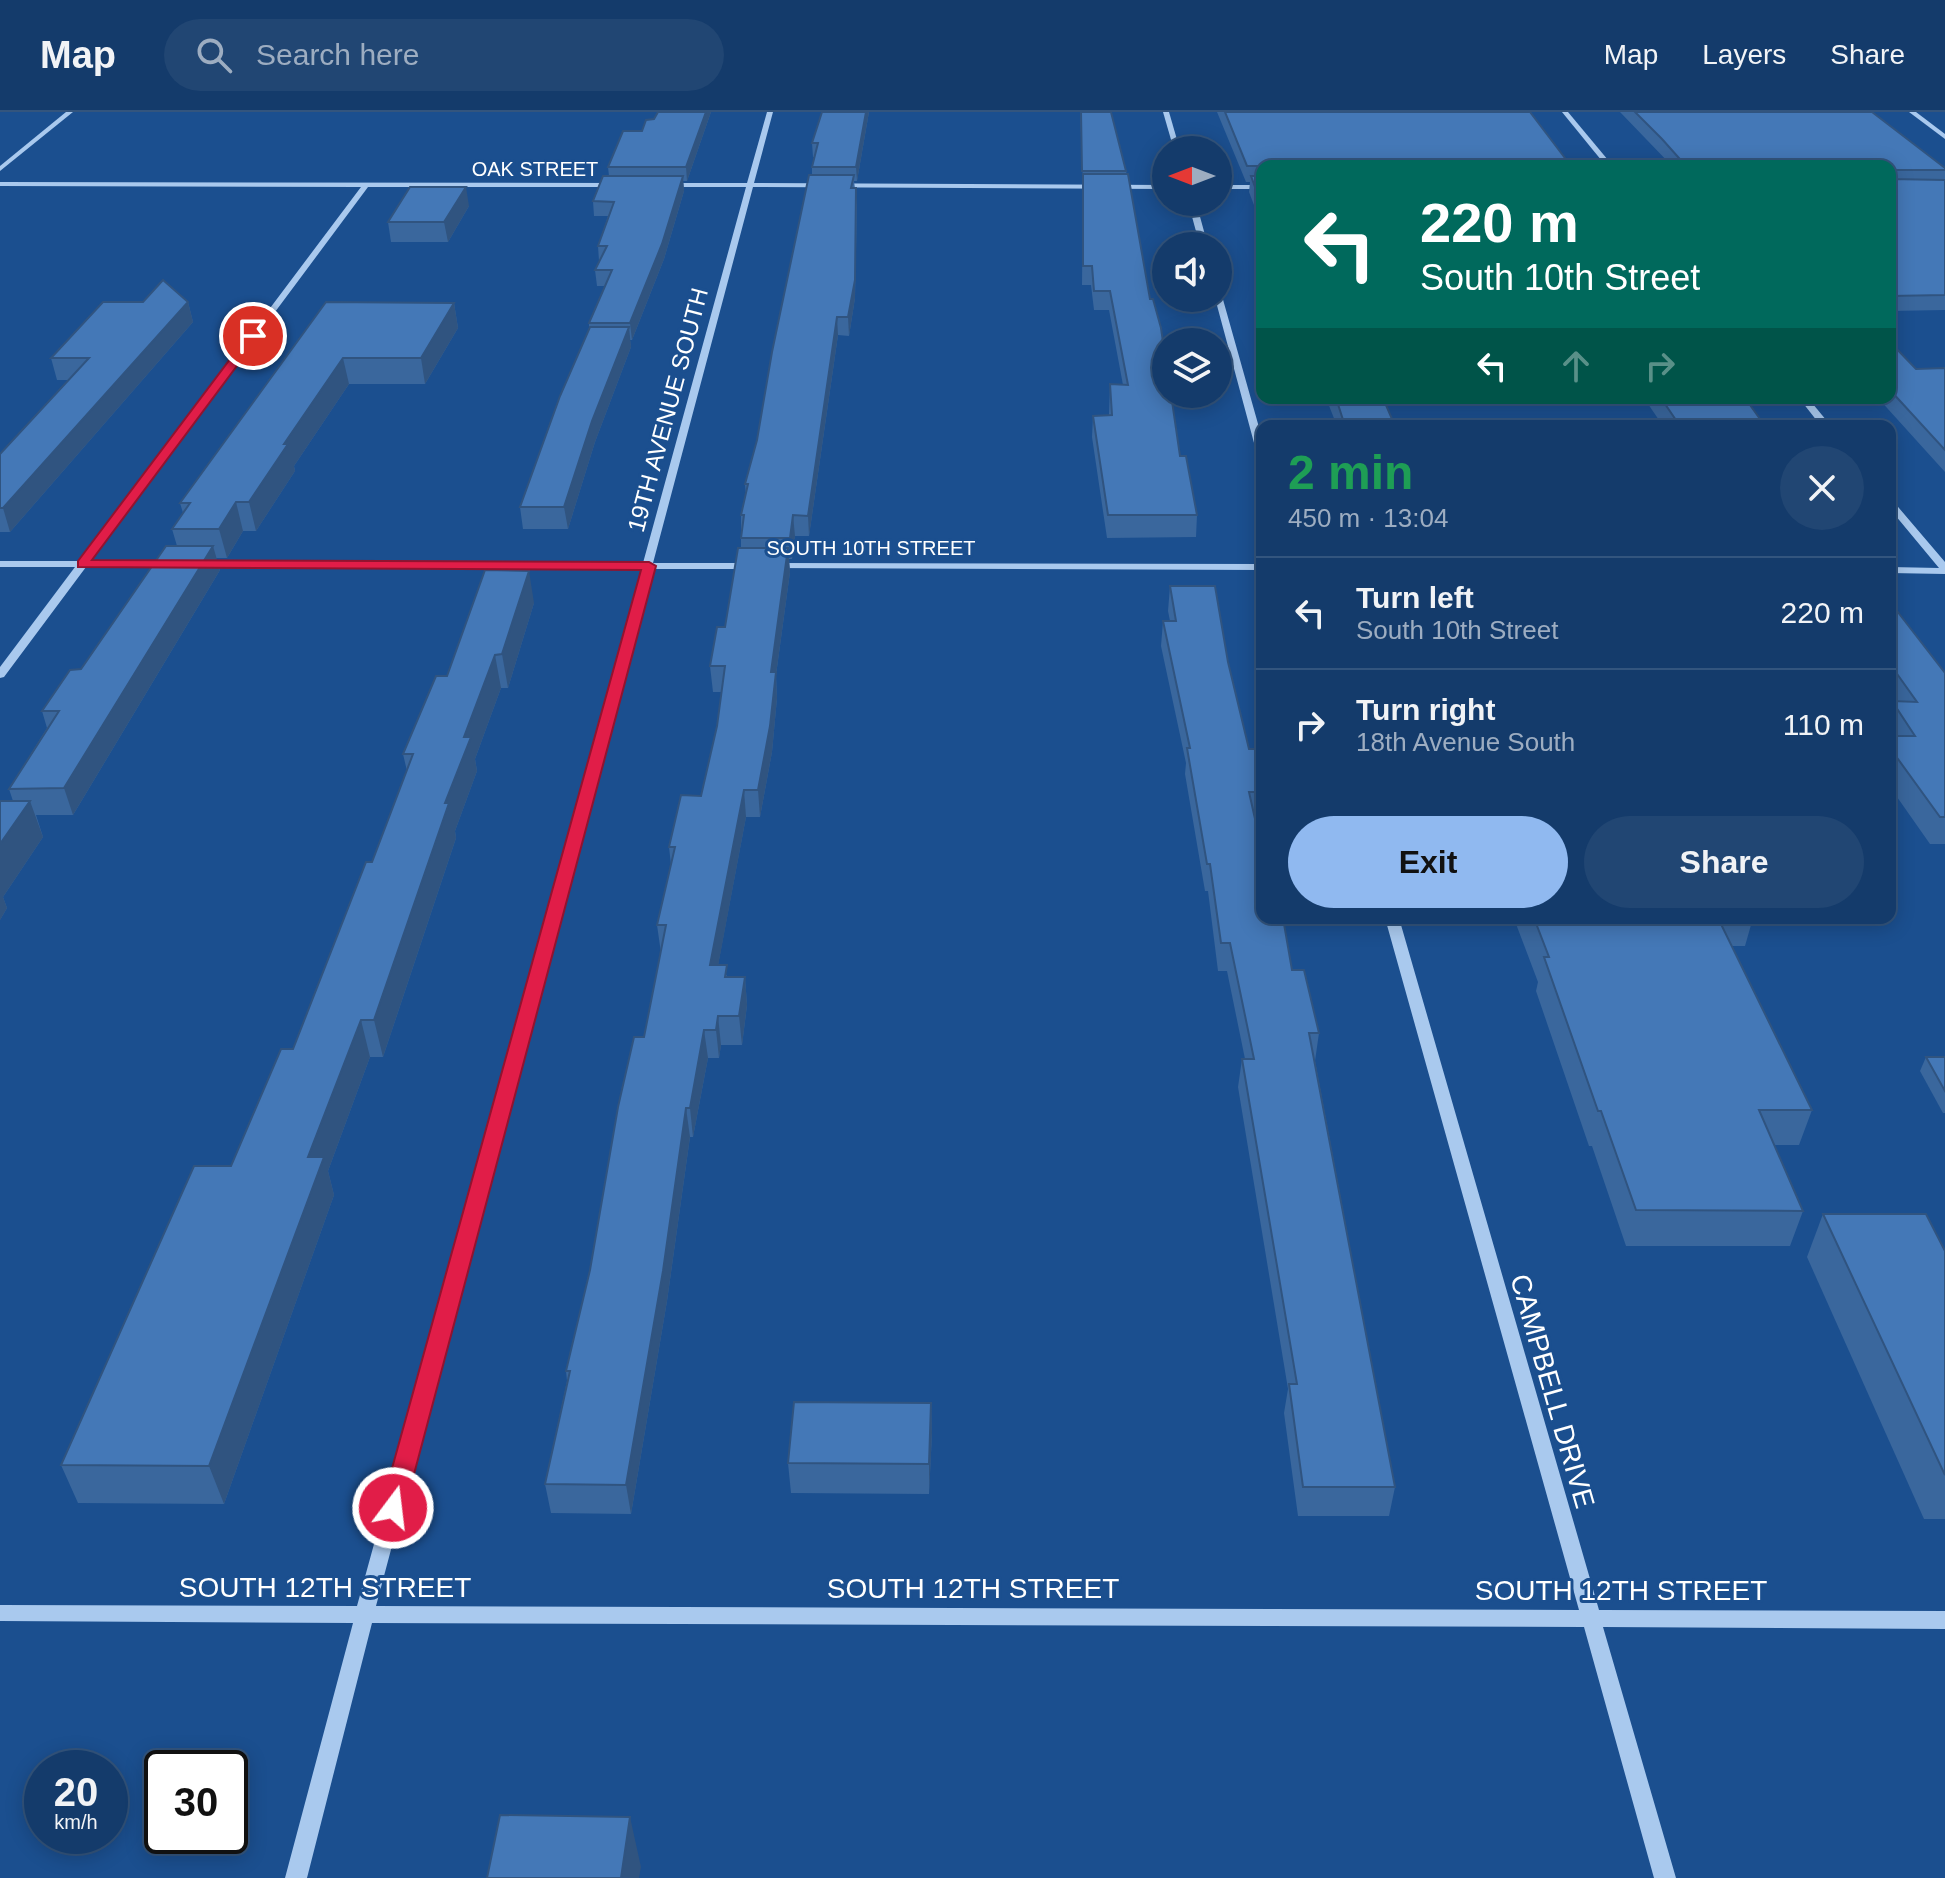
<!DOCTYPE html>
<meta charset="utf-8">
<style>
:root{--surface:#143b6b;--page:#214673;--text:#f1f3f6;--muted:#9dadc1;--line:#33557e;--accent:#90b9f0}
body{margin:0;font-family:Helvetica,sans-serif;background:var(--page);color:var(--text);height:100vh;display:flex;flex-direction:column;font-size:30px;white-space:nowrap}
*{box-sizing:border-box;margin:0}
p{font-size:26px;color:var(--muted)}
.icon{flex:none;width:44px;height:44px;fill:none;stroke:currentColor;stroke-width:2;stroke-linecap:round;stroke-linejoin:round}
.map{position:relative;flex:1;overflow:hidden}
.panel{position:absolute;left:1256px;top:308px;width:640px;height:504px;display:flex;flex-direction:column;background:var(--surface);border-radius:16px;box-shadow:0 4px 20px #0003,0 0 0 2px var(--line)}
.panel>*{flex:none}
.banner{position:absolute;left:1256px;top:48px;width:640px;height:244px;border-radius:16px;box-shadow:0 4px 20px #0003,0 0 0 2px var(--line);background:#00695c;color:#fff;overflow:hidden}
.needle{width:52px;rotate:270deg}
.controls{position:absolute;left:1152px;top:24px;display:grid;gap:16px}
.controls a{display:grid;place-items:center;width:80px;height:80px;border-radius:50%;background:var(--surface);box-shadow:0 4px 20px #0003,0 0 0 2px var(--line);font-size:40px}
.speed{position:absolute;left:24px;top:1638px;display:flex;gap:16px;font-size:40px;font-weight:700;text-align:center}
.speed>*{display:grid;place-content:center;width:104px;height:104px;border-radius:50%;background:var(--surface);box-shadow:0 4px 20px #0003,0 0 0 2px var(--line);line-height:1}
.speed small{font-size:20px;font-weight:400}
.speed .limit{border:4px solid #111;border-radius:12px;background:#fff;color:#111}
.pin{position:absolute;display:grid;place-items:center;width:68px;height:68px;color:#fff;margin:-34px;border:4px solid #fff;border-radius:50%;box-shadow:0 2px 8px #0007}
.me{position:absolute;width:88px;margin:-44px;rotate:15deg;stroke-linejoin:round;filter:drop-shadow(0 0 6px #0008)}
.turn{display:flex;align-items:center;gap:28px;height:168px;padding:0 32px;font-size:36px}
.turn .icon{width:104px;height:104px;stroke-width:2.5}
.turn b{display:block;font-size:56px;line-height:68px}
.lanes{display:flex;align-items:center;height:76px;padding:0 32px;background:#0003;justify-content:center;gap:40px;direction:ltr}
.lanes .off{opacity:.35}
.round{display:grid;place-items:center;flex:none;width:84px;height:84px;border-radius:42px;background:var(--page)}
.summary{display:flex;align-items:center;justify-content:space-between;height:136px;padding:0 32px}
h1{font-size:48px;font-weight:800;line-height:60px;color:#1e9e55}
.cta{display:flex;gap:16px;margin-top:auto;padding:16px 32px}
.cta a{flex:1;height:92px;border-radius:48px;background:var(--accent);color:#111;font-size:32px;font-weight:800;line-height:92px;text-align:center}
.cta a+a{background:var(--page);color:var(--text)}
ul{padding:0;list-style:none}
li{display:flex;align-items:center;gap:24px;height:112px;padding:0 32px;border-top:2px solid var(--line)}
li div{flex:1}
li b{display:block;font-size:30px}
li em{font-style:normal}
header{display:flex;align-items:center;gap:48px;box-sizing:border-box;height:112px;padding:0 40px;background:var(--surface);border-bottom:2px solid var(--line)}
header strong{font-size:38px}
nav{display:flex;gap:44px;margin-inline-start:auto;font-size:28px}
.search{width:560px;height:72px;background:var(--page);display:flex;align-items:center;gap:20px;box-sizing:border-box;padding:0 28px;border-radius:44px;color:var(--muted);font-size:30px}
.map>svg:first-child{display:block}
.lines{fill:none;stroke-linecap:round;stroke-linejoin:round}
.minor{fill:#a9c9ee;fill-rule:evenodd}
.wall{fill:#3a679d}
.shaded-wall{fill:#305480}
.building{fill:#4478b7;stroke:#305480;stroke-width:2}
.route{fill:#e11d48;stroke:#92132f;stroke-width:2}
.labels{text-anchor:middle;stroke-width:6;stroke-linejoin:round;paint-order:stroke}
.far-street-label{font-size:20px;fill:#fff;stroke:#1b4f8f}
.street-label{font-size:24px;fill:#fff;stroke:#1b4f8f}
.near-street-label{font-size:28px;fill:#fff;stroke:#1b4f8f}
</style>
<header>
<strong>Map</strong>
<div class="search"><svg class="icon" aria-label="search" viewBox="0 0 24 24"><circle cx="10" cy="10" r="6"/><path d="M15 15l6 6"/></svg>Search here</div>
<nav><a>Map</a><a>Layers</a><a>Share</a></nav>
</header>
<div class="map">
<svg width="1945" height="1766" viewBox="0 0 1945 1766">
<rect width="100%" height="100%" fill="#1b4f8f"/>
<g class="lines">
<!-- minor -->
<g class="minor">
<path d="M 66,0 L 73,0 L 0,59 L 0,54 Z"/>
<path d="M 767,0 L 773,0 L 754,71 L 1166,73 L 1166,77 L 753,75 L 653,451 L 752,451 L 757,454 L 752,457 L 652,457 L 376,1494 L 1579,1498 L 1385,806 L 1399,806 L 1599,1498 L 1945,1499 L 1945,1517 L 1603,1515 L 1676,1766 L 1654,1766 L 1584,1515 L 372,1511 L 307,1766 L 285,1766 L 353,1511 L 0,1509 L 0,1493 L 357,1494 L 642,457 L 200,455 L 195,452 L 200,449 L 643,451 L 746,75 L 664,75 L 661,73 L 664,71 L 747,71 Z"/>
<path d="M 1163,0 L 1169,0 L 1180,38 L 1174,38 Z"/>
<path d="M 1562,0 L 1568,0 L 1613,54 L 1606,54 Z"/>
<path d="M 1909,0 L 1916,0 L 1945,22 L 1945,27 Z"/>
<path d="M 0,70 L 616,71 L 619,73 L 616,75 L 368,75 L 90,449 L 172,449 L 177,452 L 176,454 L 86,455 L 4,565 L 0,566 L 0,555 L 75,455 L 0,455 L 0,449 L 80,449 L 361,75 L 0,74 Z"/>
<rect x="1218" y="73" width="44" height="4"/>
<path d="M 1188,90 L 1196,90 L 1208,134 L 1200,134 Z"/>
<path d="M 1218,182 L 1222,184 L 1262,326 L 1262,345 L 1257,342 L 1215,186 L 1218,186 Z"/>
<path d="M 1799,286 L 1808,286 L 1831,314 L 1821,314 Z"/>
<path d="M 1890,388 L 1893,389 L 1945,450 L 1945,462 L 1890,461 L 1890,455 L 1939,456 L 1890,397 Z"/>
<path d="M 772,451 L 1262,452 L 1262,458 L 768,456 L 767,454 Z"/>
</g>
</g>
<!-- wall -->
<g class="wall">
<path d="M 658,0 L 711,0 L 687,69 L 683,69 L 684,79 L 664,147 L 632,228 L 630,228 L 631,235 L 595,330 L 568,417 L 523,417 L 520,395 L 589,216 L 589,211 L 605,174 L 597,174 L 595,158 L 599,149 L 598,134 L 608,104 L 594,104 L 593,89 L 609,64 L 608,55 L 654,7 Z"/>
<path d="M 822,0 L 869,0 L 857,69 L 854,69 L 857,93 L 855,186 L 849,224 L 838,223 L 809,424 L 795,424 L 792,447 L 789,447 L 790,460 L 776,563 L 777,586 L 772,640 L 760,705 L 746,705 L 718,853 L 728,865 L 745,865 L 747,893 L 742,933 L 721,933 L 719,946 L 708,946 L 693,1025 L 690,1025 L 667,1189 L 631,1402 L 551,1401 L 545,1372 L 567,1269 L 566,1259 L 644,925 L 661,841 L 657,813 L 671,753 L 669,735 L 701,684 L 717,614 L 722,580 L 713,580 L 710,554 L 725,515 L 741,436 L 741,403 L 746,384 L 745,372 L 757,328 L 812,63 L 812,55 L 814,45 L 813,45 L 812,31 Z"/>
<path d="M 1080,0 L 1111,0 L 1126,59 L 1180,344 L 1197,403 L 1196,425 L 1107,426 L 1092,325 L 1093,304 L 1109,303 L 1110,272 L 1123,273 L 1109,198 L 1094,198 L 1091,173 L 1082,173 L 1083,70 Z"/>
<path d="M 1217,0 L 1530,0 L 1262,54 L 1262,114 L 1249,80 L 1250,70 L 1246,70 Z"/>
<path d="M 1620,0 L 1872,0 L 1945,56 L 1945,198 L 1890,199 L 1890,54 L 1672,54 Z"/>
<path d="M 469,94 L 448,130 L 391,130 L 388,110 Z"/>
<path d="M 188,190 L 193,210 L 10,420 L 0,420 L 0,342 L 69,268 L 57,268 L 51,246 Z"/>
<path d="M 326,190 L 454,191 L 458,216 L 425,272 L 349,272 L 294,354 L 295,359 L 256,419 L 243,419 L 227,446 L 216,446 L 220,458 L 73,703 L 36,703 L 43,725 L 3,785 L 7,796 L 0,808 L 13,689 L 9,677 L 47,616 L 42,599 L 81,557 L 177,434 L 172,417 L 183,401 L 180,391 Z"/>
<path d="M 1890,230 L 1916,257 L 1945,256 L 1945,360 L 1878,286 L 1890,286 Z"/>
<path d="M 1326,286 L 1383,286 L 1395,314 L 1337,314 Z"/>
<path d="M 1644,286 L 1745,286 L 1765,314 L 1663,314 Z"/>
<path d="M 1170,474 L 1228,550 L 1249,637 L 1262,648 L 1262,707 L 1255,707 L 1262,806 L 1292,858 L 1319,921 L 1315,949 L 1395,1375 L 1389,1404 L 1298,1404 L 1284,1301 L 1288,1277 L 1238,975 L 1242,947 L 1245,947 L 1227,859 L 1218,859 L 1208,779 L 1205,779 L 1185,662 L 1186,651 L 1161,534 L 1163,509 L 1170,509 L 1168,499 Z"/>
<path d="M 1890,490 L 1945,561 L 1945,732 L 1930,732 L 1890,675 L 1890,597 L 1892,592 L 1890,589 Z"/>
<path d="M 534,491 L 508,576 L 501,576 L 475,647 L 477,659 L 455,719 L 456,726 L 383,945 L 370,945 L 328,1059 L 334,1083 L 224,1392 L 78,1391 L 61,1353 L 231,1054 L 293,937 L 372,750 L 407,659 L 403,642 L 447,564 Z"/>
<path d="M 1516,806 L 1753,806 L 1745,834 L 1732,834 L 1812,998 L 1799,1033 L 1774,1033 L 1803,1099 L 1790,1134 L 1626,1134 L 1592,1034 L 1589,1034 L 1536,879 L 1538,870 L 1516,812 Z"/>
<path d="M 1926,945 L 1945,945 L 1945,1001 L 1943,1001 L 1920,959 Z"/>
<path d="M 1823,1102 L 1945,1139 L 1945,1407 L 1924,1407 L 1807,1145 Z"/>
<path d="M 931,1291 L 932,1321 L 929,1382 L 791,1381 L 788,1351 Z"/>
</g>
<!-- shaded-wall -->
<g class="shaded-wall">
<path d="M 706,0 L 711,0 L 687,69 L 686,55 Z"/>
<path d="M 866,0 L 869,0 L 857,69 L 856,55 Z"/>
<path d="M 683,64 L 684,79 L 664,147 L 632,228 L 630,211 Z"/>
<path d="M 466,75 L 469,94 L 448,130 L 444,110 Z"/>
<path d="M 856,76 L 855,186 L 849,224 L 848,205 Z"/>
<path d="M 188,190 L 193,210 L 10,420 L 3,396 Z"/>
<path d="M 454,191 L 458,216 L 425,272 L 421,246 Z"/>
<path d="M 837,205 L 838,223 L 809,424 L 808,404 Z"/>
<path d="M 629,215 L 631,235 L 595,330 L 568,417 L 564,395 L 592,309 Z"/>
<path d="M 343,246 L 349,272 L 294,354 L 295,359 L 256,419 L 249,390 L 284,332 Z"/>
<path d="M 236,390 L 243,419 L 227,446 L 219,417 Z"/>
<path d="M 793,403 L 795,424 L 792,447 L 790,426 Z"/>
<path d="M 213,434 L 220,458 L 73,703 L 64,676 Z"/>
<path d="M 788,436 L 790,460 L 776,563 L 777,586 L 772,640 L 760,705 L 758,678 L 771,560 Z"/>
<path d="M 529,459 L 534,491 L 508,576 L 502,542 Z"/>
<path d="M 495,543 L 501,576 L 475,647 L 477,659 L 455,719 L 456,726 L 383,945 L 374,908 L 445,691 L 464,625 Z"/>
<path d="M 744,678 L 746,705 L 713,881 L 710,853 Z"/>
<path d="M 30,689 L 43,725 L 3,785 L 7,796 L 0,808 L 0,732 Z"/>
<path d="M 745,865 L 747,893 L 742,933 L 739,904 Z"/>
<path d="M 718,904 L 721,933 L 719,946 L 716,918 Z"/>
<path d="M 361,908 L 370,945 L 328,1059 L 334,1083 L 224,1392 L 209,1354 L 308,1045 Z"/>
<path d="M 704,918 L 708,946 L 693,1025 L 690,996 Z"/>
<path d="M 686,996 L 690,1025 L 667,1189 L 631,1402 L 626,1373 Z"/>
<path d="M 931,1291 L 932,1321 L 929,1382 L 929,1352 Z"/>
<path d="M 630,1705 L 641,1755 L 639,1766 L 621,1766 Z"/>
</g>
<!-- building -->
<g class="building">
<path d="M 658,0 L 706,0 L 686,55 L 608,55 L 623,19 L 642,19 L 646,8 L 654,7 Z"/>
<path d="M 822,0 L 866,0 L 856,55 L 812,55 L 818,31 L 812,31 Z"/>
<path d="M 1081,0 L 1111,0 L 1126,59 L 1082,59 Z"/>
<path d="M 1225,0 L 1530,0 L 1571,54 L 1247,54 Z"/>
<path d="M 1635,0 L 1872,0 L 1945,56 L 1945,58 L 1894,58 L 1892,67 L 1945,68 L 1945,183 L 1890,184 L 1890,54 L 1686,54 L 1662,27 Z"/>
<path d="M 1083,62 L 1128,62 L 1150,187 L 1153,187 L 1161,216 L 1166,250 L 1166,282 L 1171,282 L 1180,344 L 1186,344 L 1197,403 L 1108,403 L 1093,304 L 1112,303 L 1110,272 L 1128,273 L 1110,179 L 1094,179 L 1092,154 L 1083,154 Z"/>
<path d="M 809,63 L 854,63 L 851,76 L 856,76 L 855,168 L 848,205 L 837,205 L 808,404 L 793,403 L 790,426 L 741,426 L 744,403 L 741,403 L 748,372 L 745,372 L 757,328 L 772,240 Z"/>
<path d="M 603,64 L 683,64 L 662,132 L 630,211 L 589,211 L 612,158 L 595,158 L 607,134 L 598,134 L 614,90 L 593,89 Z"/>
<path d="M 1251,64 L 1262,64 L 1262,94 Z"/>
<path d="M 410,75 L 466,75 L 444,110 L 388,110 Z"/>
<path d="M 163,168 L 188,190 L 3,396 L 0,396 L 0,342 L 89,246 L 51,246 L 103,190 L 143,190 Z"/>
<path d="M 326,190 L 454,191 L 421,246 L 343,246 L 284,332 L 288,332 L 249,390 L 236,390 L 219,417 L 172,417 L 190,391 L 180,391 Z"/>
<path d="M 590,215 L 629,215 L 592,309 L 564,395 L 520,395 L 560,284 Z"/>
<path d="M 1890,230 L 1916,257 L 1945,256 L 1945,338 L 1890,278 Z"/>
<path d="M 1336,286 L 1383,286 L 1395,314 L 1345,314 Z"/>
<path d="M 1661,286 L 1745,286 L 1765,314 L 1680,314 Z"/>
<path d="M 166,434 L 213,434 L 64,676 L 9,677 L 59,599 L 42,599 L 70,558 L 81,557 Z"/>
<path d="M 738,436 L 788,436 L 771,560 L 776,560 L 770,614 L 758,678 L 744,678 L 710,853 L 727,853 L 725,865 L 745,865 L 739,904 L 718,904 L 716,918 L 704,918 L 690,996 L 686,996 L 663,1159 L 626,1373 L 545,1372 L 570,1259 L 566,1259 L 590,1158 L 618,995 L 634,925 L 644,925 L 666,813 L 657,813 L 675,735 L 669,735 L 681,683 L 701,684 L 717,614 L 725,554 L 710,554 L 717,515 L 725,515 Z"/>
<path d="M 485,458 L 529,459 L 502,542 L 495,543 L 464,625 L 471,625 L 445,691 L 449,691 L 374,908 L 361,908 L 308,1045 L 324,1045 L 209,1354 L 61,1353 L 194,1054 L 231,1054 L 281,937 L 293,937 L 366,750 L 372,750 L 413,642 L 403,642 L 436,564 L 447,564 Z"/>
<path d="M 1170,474 L 1215,474 L 1228,550 L 1249,637 L 1260,637 L 1262,648 L 1262,680 L 1249,680 L 1262,738 L 1262,806 L 1283,806 L 1292,858 L 1304,858 L 1319,921 L 1309,921 L 1395,1375 L 1303,1375 L 1289,1272 L 1297,1272 L 1242,947 L 1254,947 L 1230,831 L 1221,831 L 1210,752 L 1207,752 L 1187,636 L 1190,636 L 1163,509 L 1176,509 Z"/>
<path d="M 1890,490 L 1945,561 L 1945,705 L 1940,705 L 1890,636 L 1890,624 L 1915,624 L 1892,589 L 1917,590 L 1890,552 Z"/>
<path d="M 0,689 L 30,689 L 0,732 Z"/>
<path d="M 1534,806 L 1718,806 L 1812,998 L 1759,998 L 1803,1099 L 1636,1098 L 1601,999 L 1598,999 L 1544,845 L 1549,845 Z"/>
<path d="M 1926,945 L 1945,945 L 1945,979 Z"/>
<path d="M 1823,1102 L 1926,1102 L 1945,1139 L 1945,1363 Z"/>
<path d="M 794,1290 L 931,1291 L 929,1352 L 788,1351 Z"/>
<path d="M 500,1703 L 630,1705 L 621,1766 L 487,1766 Z"/>
</g>
<!-- route -->
<path class="route" d="M 253,221 L 257,222 L 257,227 L 92,448 L 649,450 L 656,454 L 405,1396 L 402,1403 L 393,1406 L 385,1403 L 381,1396 L 641,458 L 78,455 L 78,449 L 249,222 Z"/>
<g class="labels">
<!-- far-street labels -->
<g class="far-street-label">
<text x="535" y="64">OAK STREET</text>
<text x="871" y="443">SOUTH 10TH STREET</text>
</g>
<!-- street labels -->
<g class="street-label">
<text transform="translate(668 298) rotate(-75)" y="8">19TH AVENUE SOUTH</text>
</g>
<!-- near-street labels -->
<g class="near-street-label">
<text transform="translate(1553 1279) rotate(74)" y="10">CAMPBELL DRIVE</text>
<text x="325" y="1485">SOUTH 12TH STREET</text>
<text x="973" y="1486">SOUTH 12TH STREET</text>
<text x="1621" y="1488">SOUTH 12TH STREET</text>
</g>
</g>
</svg>
<div class="controls">
<a><svg class="needle" viewBox="-14 -14 28 28"><path d="M0-13l5 13h-10z" fill="#e53935"/><path d="M0 13l5-13h-10z" fill="#9dadc1"/></svg></a>
<a><svg class="icon" aria-label="sound" viewBox="0 0 24 24"><path d="M4 9h4l5-4v14l-5-4H4zM17 9q2 3 0 6"/></svg></a>
<a><svg class="icon" aria-label="layers" viewBox="0 0 24 24"><path d="M12 4l9 5-9 5-9-5zM3 14l9 5 9-5"/></svg></a>
</div>
<div class="speed"><div>20<small>km/h</small></div><div class="limit">30</div></div>
<div class="pin" style="left:253px;top:224px;background:#d93025"><svg class="icon" aria-label="arrive" viewBox="0 0 24 24"><path d="M6 21V4h12l-3 4 3 4H6"/></svg></div>
<svg class="me" style="left:393px;top:1396px" viewBox="-20 -20 40 40"><circle r="17" fill="#e11d48" stroke="#fff" stroke-width="3"/><path d="M0-11L8 9 0 5-8 9z" fill="#fff"/></svg>
<div class="banner">
<div class="turn"><svg class="icon" aria-label="left" viewBox="0 0 24 24"><path d="M17 20v-9H6M10 6l-5 5 5 5"/></svg><div><b>220 m</b>South 10th Street</div></div>
<div class="lanes"><svg class="icon" aria-label="left" viewBox="0 0 24 24"><path d="M17 20v-9H6M10 6l-5 5 5 5"/></svg><svg class="icon off" aria-label="ahead" viewBox="0 0 24 24"><path d="M12 20V5M6 11l6-6 6 6"/></svg><svg class="icon off" aria-label="right" viewBox="0 0 24 24"><path d="M7 20v-9h11M14 6l5 5-5 5"/></svg></div>
</div>
<section class="panel">
<div class="summary"><div><h1>2 min</h1><p>450 m · 13:04</p></div><a class="round"><svg class="icon" aria-label="close" viewBox="0 0 24 24"><path d="M6 6l12 12M18 6L6 18"/></svg></a></div>
<ul>
<li><svg class="icon" aria-label="left" viewBox="0 0 24 24"><path d="M17 20v-9H6M10 6l-5 5 5 5"/></svg><div><b>Turn left</b><p>South 10th Street</p></div><em>220 m</em></li>
<li><svg class="icon" aria-label="right" viewBox="0 0 24 24"><path d="M7 20v-9h11M14 6l5 5-5 5"/></svg><div><b>Turn right</b><p>18th Avenue South</p></div><em>110 m</em></li>
</ul>
<div class="cta"><a>Exit</a><a>Share</a></div>
</section>
</div>
